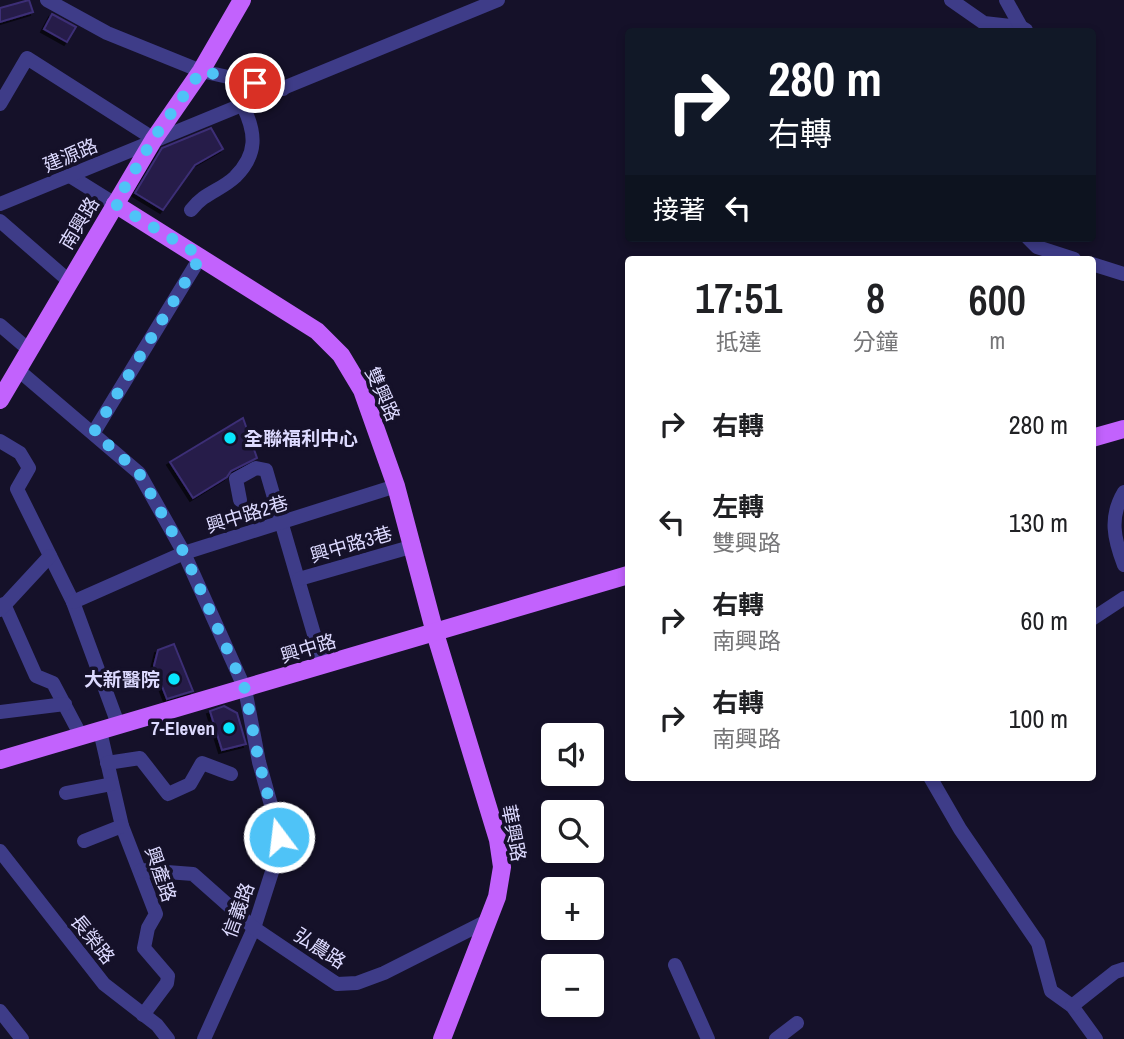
<!DOCTYPE html>
<html lang="zh-TW">
<meta charset="utf-8">
<style>
:root{--surface:#fff;--page:#f6f6f6;--text:#202124;--muted:#757577}
body{margin:0;font-family:"Archivo Narrow","Noto Sans TC",sans-serif;background:var(--page);color:var(--text);height:100vh;display:flex;flex-direction:column;font-size:26px;white-space:nowrap}
*{box-sizing:border-box;margin:0}
p{font-size:23px;color:var(--muted)}
.icon{flex:none;width:38px;height:38px;fill:none;stroke:currentColor;stroke-width:2;stroke-linecap:round;stroke-linejoin:round}
.map{position:relative;flex:1;overflow:hidden}
.panel{position:absolute;left:625px;top:256px;width:471px;height:525px;display:flex;flex-direction:column;background:var(--surface);border-radius:7px;box-shadow:0 4px 10px #0003}
.panel>*{flex:none}
.hud{position:absolute;left:625px;top:28px;width:471px;height:214px;border-radius:7px;box-shadow:0 4px 10px #0003;background:#111827;color:#fff;overflow:hidden}
.buttons{position:absolute;left:541px;top:723px;display:grid;gap:14px}
.buttons a{display:grid;place-items:center;width:63px;height:63px;border-radius:7px;background:var(--surface);box-shadow:0 4px 10px #0003;font-size:35px}
.pin{position:absolute;display:grid;place-items:center;width:60px;height:60px;color:#fff;margin:-30px;border:4px solid #fff;border-radius:50%;box-shadow:0 2px 7px #0007}
.me{position:absolute;width:77px;margin:-38px;rotate:345deg;stroke-linejoin:round;filter:drop-shadow(0 0 5px #0008)}
.turn{display:flex;align-items:center;gap:24px;height:147px;padding:0 28px;font-size:32px}
.turn .icon{width:91px;height:91px;stroke-width:2.5}
.turn b{display:block;font-size:49px;line-height:60px}
.then{display:flex;align-items:center;height:66px;padding:0 28px;background:#0003;gap:14px;font-size:26px}
.eta{display:flex;justify-content:space-evenly;align-items:center;height:119px;text-align:center}
.eta b{font-size:42px;font-weight:600;line-height:49px}
ul{padding:0;list-style:none}
li{display:flex;align-items:center;gap:21px;height:98px;padding:0 28px}
li div{flex:1}
li b{display:block;font-size:26px}
li em{font-style:normal}
.map>svg:first-child{display:block}
.building{fill:#261d4a;stroke:#3c2f76;stroke-width:2;filter:url(#shadow)}
.lines{fill:none;stroke-linecap:round;stroke-linejoin:round}
.minor{stroke:#3e3c88;stroke-width:14}
.major{stroke:#c262fd;stroke-width:18}
.route{stroke:#4fc3f7;stroke-width:12;stroke-dasharray:0 21.6}
.poi-dot{fill:#08e6fd;stroke:#151129;stroke-width:2.5}
.labels{text-anchor:middle;stroke-width:7;stroke-linejoin:round;paint-order:stroke}
.street-label{font-size:19px;fill:#dddaff;stroke:#151129}
.poi-label{font-size:19px;font-weight:bold;fill:#dddaff;stroke:#151129;text-anchor:end}
</style>
<div class="map">
<svg width="1124" height="1039" viewBox="0 0 1124 1039">
<defs>
<filter id="shadow"><feDropShadow dx="-3" dy="3" stdDeviation="0" flood-color="#0009"/></filter>
</defs>
<rect width="100%" height="100%" fill="#151129"/>
<!-- building -->
<g class="building">
<path d="M 29,0 L 33,12 L 0,22 L 0,8 Z"/>
<path d="M 52,14 L 76,27 L 67,42 L 44,29 Z"/>
<path d="M 211,128 L 223,149 L 195,165 L 163,210 L 135,193 L 162,148 Z"/>
<path d="M 243,418 L 257,458 L 231,471 L 227,477 L 193,498 L 170,462 Z"/>
<path d="M 174,644 L 193,691 L 167,699 L 154,666 L 158,650 Z"/>
<path d="M 224,706 L 237,713 L 246,744 L 222,750 L 210,711 Z"/>
</g>
<g class="lines">
<!-- minor -->
<g class="minor">
<path d="M 47,0 L 107,33 L 201,71 L 283,89"/>
<path d="M 951,0 L 984,23 L 1021,27"/>
<path d="M 1006,0 L 1021,27 L 1026,30"/>
<path d="M 0,104 L 27,58 L 154,139"/>
<path d="M 70,176 L 115,204"/>
<path d="M 0,204 L 498,0"/>
<path d="M 191,210 C 205,192 220,191 235,177 C 258,154 256,133 243,106"/>
<path d="M 0,221 L 69,281"/>
<path d="M 1028,238 L 1037,247 L 1074,259"/>
<path d="M 1092,264 L 1124,274"/>
<path d="M 0,325 L 28,349"/>
<path d="M 17,369 L 139,473 L 184,553 L 245,689 L 259,762 L 280,837 L 278,853 L 254,928 L 204,1039"/>
<path d="M 94,432 L 201,256"/>
<path d="M 0,441 L 20,453 L 29,468 L 17,489 L 73,602 L 118,724"/>
<path d="M 1124,492 C 1109,517 1114,539 1124,565"/>
<path d="M 240,500 L 236,479 L 256,468 L 266,470 L 323,665"/>
<path d="M 299,579 L 414,546"/>
<path d="M 73,602 L 184,553 L 396,486"/>
<path d="M 4,604 L 36,676 L 53,683 L 81,736"/>
<path d="M 0,610 L 50,556"/>
<path d="M 1092,619 L 1124,598"/>
<path d="M 0,712 L 65,704"/>
<path d="M 100,731 L 122,826 L 156,914 L 148,928 L 144,948 L 168,976 L 167,983 L 143,1015"/>
<path d="M 107,763 L 140,758 L 168,794 L 190,784 L 202,763 L 231,774"/>
<path d="M 930,777 L 960,829 L 1038,943 L 1051,991 L 1072,1006 L 1096,1039"/>
<path d="M 66,793 L 112,784"/>
<path d="M 84,841 L 122,826"/>
<path d="M 0,851 L 104,984 L 157,1025 L 168,1039"/>
<path d="M 141,870 L 193,874 L 254,928 L 337,984 L 357,983 L 384,973 L 489,920"/>
<path d="M 675,965 L 708,1039"/>
<path d="M 1072,1006 L 1115,972 L 1124,969"/>
<path d="M 0,1011 L 22,1039"/>
<path d="M 776,1039 L 797,1023"/>
</g>
<!-- major -->
<g class="major">
<path d="M 115,204 L 317,331 L 341,355 L 362,390 L 396,486 L 435,633 L 498,840 L 502,867 L 497,897 L 442,1039"/>
<path d="M 0,400 L 154,139 L 201,71 L 242,0"/>
<path d="M 1092,438 L 1124,429"/>
<path d="M 0,760 L 628,575"/>
</g>
</g>
<g class="lines">
<!-- route -->
<path class="route" d="M 255,83 L 201,71 L 153,139 L 115,204 L 201,256 L 94,432 L 139,473 L 184,553 L 245,689 L 259,762 L 279,837"/>
</g>
<!-- markers -->
<g class="poi-dot">
<circle cx="230" cy="438" r="7"/>
<circle cx="174" cy="679" r="7"/>
<circle cx="229" cy="728" r="7"/>
</g>
<g class="labels">
<!-- street labels -->
<g class="street-label">
<text transform="translate(70 155) rotate(-23)" y="7">建源路</text>
<text transform="translate(79 223) rotate(-59)" y="7">南興路</text>
<text transform="translate(383 394) rotate(66)" y="7">雙興路</text>
<text transform="translate(247 514) rotate(-17)" y="7">興中路2巷</text>
<text transform="translate(351 544) rotate(-16)" y="7">興中路3巷</text>
<text transform="translate(308 648) rotate(-17)" y="7">興中路</text>
<text transform="translate(514 833) rotate(79)" y="7">華興路</text>
<text transform="translate(161 874) rotate(71)" y="7">興產路</text>
<text transform="translate(238 910) rotate(-70)" y="7">信義路</text>
<text transform="translate(93 939) rotate(51)" y="7">長榮路</text>
<text transform="translate(320 948) rotate(33)" y="7">弘農路</text>
</g>
<!-- poi labels -->
<g class="poi-label">
<text x="244" y="445" text-anchor="start">全聯福利中心</text>
<text x="160" y="686">大新醫院</text>
<text x="215" y="735">7-Eleven</text>
</g>
</g>
</svg>
<div class="buttons">
<a><svg class="icon" aria-label="sound" viewBox="0 0 24 24"><path d="M4 9h4l5-4v14l-5-4H4zM17 9q2 3 0 6"/></svg></a>
<a><svg class="icon" aria-label="search" viewBox="0 0 24 24"><circle cx="10" cy="10" r="6"/><path d="M15 15l6 6"/></svg></a>
<a>+</a>
<a>−</a>
</div>
<div class="pin" style="left:255px;top:83px;background:#d93025"><svg class="icon" aria-label="arrive" viewBox="0 0 24 24"><path d="M6 21V4h12l-3 4 3 4H6"/></svg></div>
<svg class="me" style="left:279px;top:837px" viewBox="-20 -20 40 40"><circle r="17" fill="#4fc3f7" stroke="#fff" stroke-width="3"/><path d="M0-11L8 9 0 5-8 9z" fill="#fff"/></svg>
<div class="hud">
<div class="turn"><svg class="icon" aria-label="right" viewBox="0 0 24 24"><path d="M7 20v-9h11M14 6l5 5-5 5"/></svg><div><b>280 m</b>右轉</div></div>
<div class="then">接著<svg class="icon" aria-label="left" viewBox="0 0 24 24"><path d="M17 20v-9H6M10 6l-5 5 5 5"/></svg></div>
</div>
<section class="panel">
<div class="eta">
<div><b>17:51</b><p>抵達</p></div>
<div><b>8</b><p>分鐘</p></div>
<div><b>600</b><p>m</p></div>
</div>
<ul>
<li><svg class="icon" aria-label="right" viewBox="0 0 24 24"><path d="M7 20v-9h11M14 6l5 5-5 5"/></svg><div><b>右轉</b></div><em>280 m</em></li>
<li><svg class="icon" aria-label="left" viewBox="0 0 24 24"><path d="M17 20v-9H6M10 6l-5 5 5 5"/></svg><div><b>左轉</b><p>雙興路</p></div><em>130 m</em></li>
<li><svg class="icon" aria-label="right" viewBox="0 0 24 24"><path d="M7 20v-9h11M14 6l5 5-5 5"/></svg><div><b>右轉</b><p>南興路</p></div><em>60 m</em></li>
<li><svg class="icon" aria-label="right" viewBox="0 0 24 24"><path d="M7 20v-9h11M14 6l5 5-5 5"/></svg><div><b>右轉</b><p>南興路</p></div><em>100 m</em></li>
</ul>
</section>
</div>
